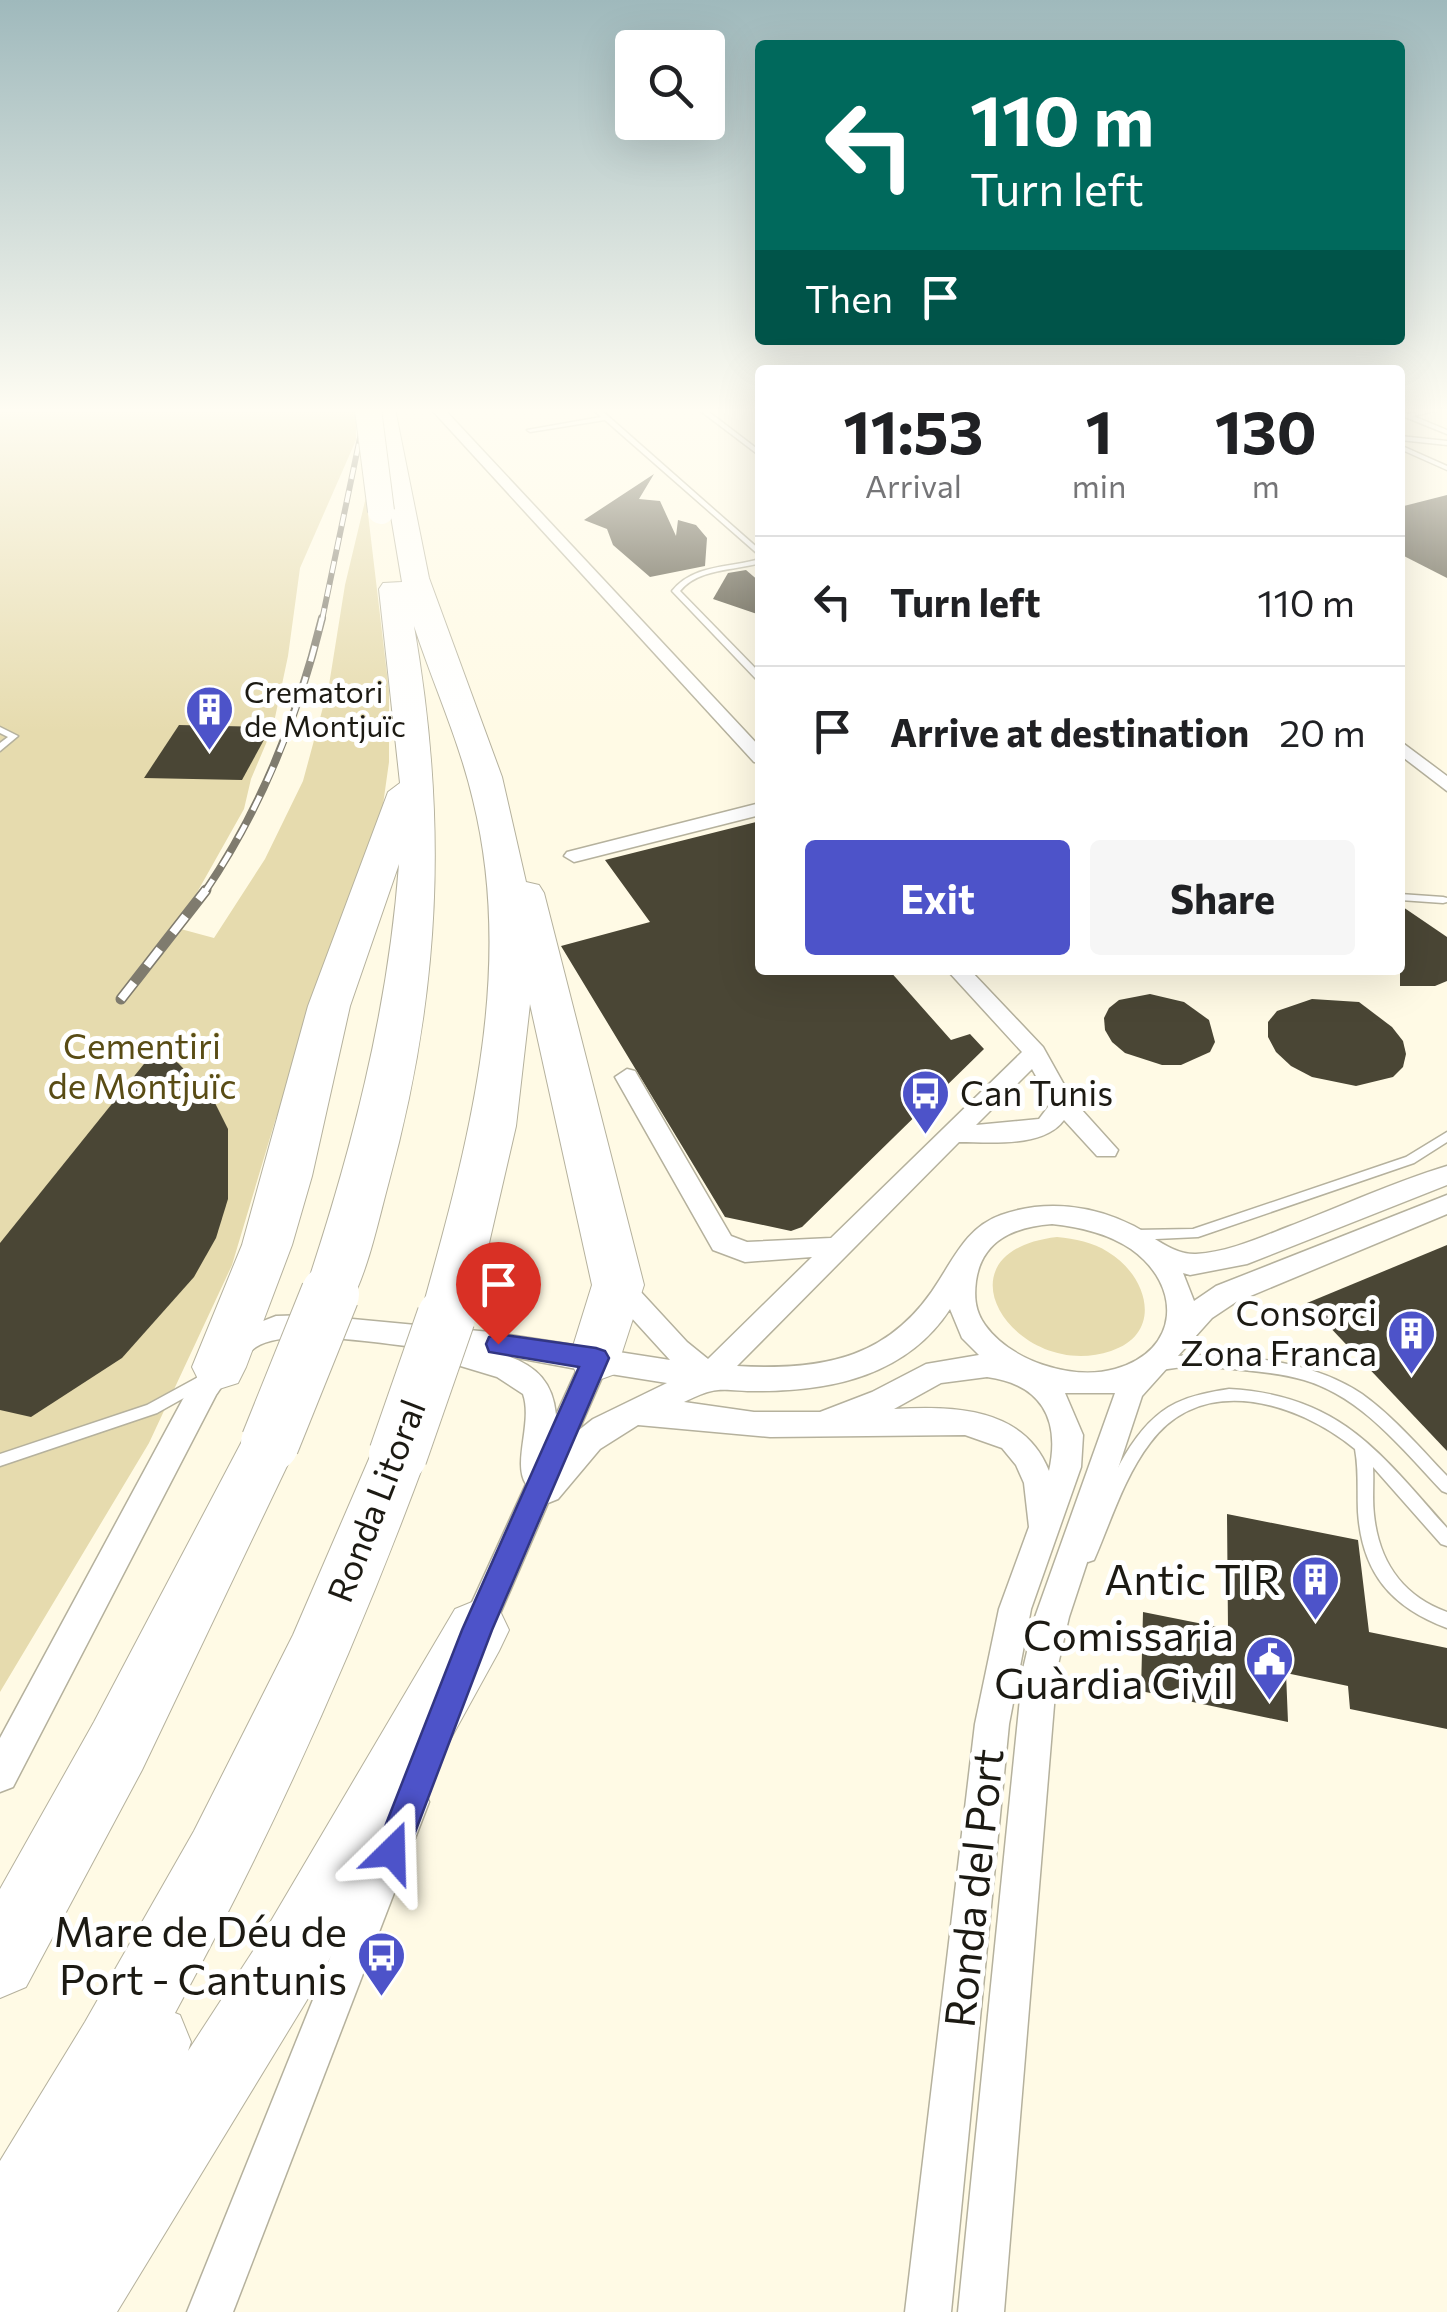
<!DOCTYPE html>
<meta charset="utf-8">
<style>
:root{--surface:#fff;--page:#f6f6f6;--text:#202124;--muted:#757577;--line:#e0e0e0;--accent:#4d53c9}
body{margin:0;font-family:Commissioner,sans-serif;background:var(--page);color:var(--text);height:100vh;display:flex;flex-direction:column;font-size:38px;white-space:nowrap}
*{box-sizing:border-box;margin:0}
p{font-size:32px;color:var(--muted)}
.icon{flex:none;width:55px;height:55px;fill:none;stroke:currentColor;stroke-width:2;stroke-linecap:round;stroke-linejoin:round}
.map{position:relative;flex:1;overflow:hidden}
.sheet{position:absolute;left:755px;top:365px;width:650px;height:610px;display:flex;flex-direction:column;background:var(--surface);border-radius:10px;box-shadow:0 10px 40px #0002}
.sheet>*{flex:none}
.guide{position:absolute;left:755px;top:40px;width:650px;height:305px;border-radius:10px;box-shadow:0 10px 40px #0002;background:#00695c;color:#fff;overflow:hidden}
.buttons{position:absolute;left:615px;top:30px;display:grid;gap:20px}
.buttons a{display:grid;place-items:center;width:110px;height:110px;border-radius:10px;background:var(--surface);box-shadow:0 10px 40px #0002;font-size:50px}
.pin{position:absolute;display:grid;place-items:center;width:85px;height:85px;color:#fff;margin:-102px -42px;border-radius:50% 50% 50% 0;rotate:-45deg;box-shadow:0 0 10px #0007}
.pin .icon{rotate:45deg}
.me{position:absolute;width:110px;margin:-55px;rotate:22deg;stroke-linejoin:round;filter:drop-shadow(0 0 8px #0008)}
.turn{display:flex;align-items:center;gap:35px;height:210px;padding:0 50px;font-size:45px}
.turn .icon{width:130px;height:130px;stroke-width:2.5}
.turn b{display:block;font-size:70px;line-height:85px}
.then{display:flex;align-items:center;height:95px;padding:0 50px;background:#0003;gap:20px;font-size:38px}
.eta{display:flex;justify-content:space-evenly;align-items:center;height:170px;text-align:center}
.eta b{font-size:60px;font-weight:700;line-height:70px}
.button{display:flex;gap:20px;margin-top:auto;padding:20px 50px}
.button a{flex:1;height:115px;border-radius:10px;background:var(--accent);color:#fff;font-size:40px;font-weight:700;line-height:115px;text-align:center}
.button a+a{background:var(--page);color:var(--text)}
ul{padding:0;list-style:none}
li{display:flex;align-items:center;gap:30px;height:130px;padding:0 50px;border-top:2px solid var(--line)}
li div{flex:1}
li b{display:block;font-size:38px}
li em{font-style:normal}
.map>svg:first-child{display:block}
.green{fill:#e6dbae}
.building{fill:#4a4635}
.lines{fill:none;stroke-linecap:round;stroke-linejoin:round}
.lane-casing{stroke:#b5b19d;stroke-width:3}
.street-casing{stroke:#b5b19d;stroke-width:3}
.highway-casing{stroke:#b5b19d;stroke-width:2}
.lane{fill:#fff;fill-rule:evenodd}
.street{fill:#fff;fill-rule:evenodd}
.highway{fill:#fff;fill-rule:evenodd}
.rail-far2-casing{stroke:#7f7b6e;stroke-width:6}
.rail-far1-casing{stroke:#7f7b6e;stroke-width:8}
.rail-casing{stroke:#7f7b6e;stroke-width:11}
.rail-far2{stroke:#fff;stroke-width:4;stroke-dasharray:12;stroke-linecap:butt}
.rail-far1{stroke:#fff;stroke-width:5;stroke-dasharray:16;stroke-linecap:butt}
.rail{stroke:#fff;stroke-width:8;stroke-dasharray:21;stroke-linecap:butt}
.highway-bridge-far1-casing{stroke:#b5b19d;stroke-width:28;stroke-linecap:butt}
.highway-bridge-casing{stroke:#b5b19d;stroke-width:60;stroke-linecap:butt}
.highway-bridge-far1{stroke:#fff;stroke-width:26}
.highway-bridge{stroke:#fff;stroke-width:58}
.route{fill:#4d53c9;stroke:#323683;stroke-width:2.5}
.labels{text-anchor:middle;stroke-width:10;stroke-linejoin:round;paint-order:stroke}
.far-poi-label{font-size:30px;fill:#1c1a13;stroke:#fff;text-anchor:start}
.park-label{font-size:35px;fill:#594c15;stroke:#fff}
.poi-label{font-size:35px;fill:#1c1a13;stroke:#fff;text-anchor:start}
.street-label{font-size:35px;fill:#1c1a13;stroke:#fff}
.near-poi-label{font-size:42px;fill:#1c1a13;stroke:#fff;text-anchor:end}
.near-street-label{font-size:42px;fill:#1c1a13;stroke:#fff}
</style>
<div class="map">
<svg width="1447" height="2312" viewBox="0 0 1447 2312">
<rect width="100%" height="100%" fill="#fffae5"/>
<!-- green -->
<g class="green">
<path d="M 0,409 L 356,409 L 356,440 L 300,568 L 288,656 L 273,727 L 251,779 L 244,809 L 177,928 L 214,938 L 265,859 L 303,781 L 329,685 L 345,585 L 366,497 L 389,691 L 389,762 L 380,826 L 275,1121 L 232,1265 L 149,1443 L 0,1692 Z"/>
<path d="M 1057,1237 C 1075,1239 1093,1242 1108,1252 C 1147,1275 1165,1333 1111,1351 C 1016,1383 929,1252 1057,1237 Z"/>
</g>
<!-- building -->
<g class="building">
<path d="M 654,474 L 639,499 L 660,501 L 676,536 L 678,520 L 696,525 L 707,538 L 705,566 L 650,577 L 613,545 L 607,529 L 584,520 Z"/>
<path d="M 1447,495 L 1447,578 L 1400,554 L 1400,507 Z"/>
<path d="M 746,570 L 760,582 L 760,615 L 713,599 L 728,573 Z"/>
<path d="M 179,725 L 271,727 L 242,780 L 144,778 Z"/>
<path d="M 760,821 L 760,970 L 889,970 L 951,1040 L 970,1034 L 984,1049 L 802,1227 L 791,1231 L 725,1217 L 561,946 L 650,922 L 605,860 Z"/>
<path d="M 1400,905 L 1447,937 L 1447,981 L 1435,986 L 1400,986 Z"/>
<path d="M 1150,994 L 1184,1002 L 1209,1020 L 1215,1042 L 1210,1052 L 1181,1065 L 1162,1065 L 1125,1053 L 1112,1042 L 1105,1030 L 1104,1018 L 1109,1008 L 1119,1000 Z"/>
<path d="M 1312,999 L 1359,1002 L 1392,1027 L 1403,1041 L 1406,1054 L 1403,1067 L 1393,1077 L 1356,1086 L 1312,1077 L 1291,1066 L 1276,1052 L 1268,1037 L 1268,1022 L 1277,1011 Z"/>
<path d="M 156,1049 L 178,1063 L 213,1099 L 228,1129 L 228,1199 L 216,1238 L 194,1277 L 122,1358 L 31,1417 L 0,1410 L 0,1243 Z"/>
<path d="M 1447,1245 L 1447,1451 L 1307,1303 Z"/>
<path d="M 1227,1514 L 1358,1540 L 1369,1632 L 1447,1648 L 1447,1729 L 1350,1709 L 1348,1686 L 1286,1673 L 1288,1722 L 1141,1691 L 1143,1612 L 1228,1629 Z"/>
</g>
<g class="lines">
<defs>
<g id="lane">
<path d="M 593,409 L 600,409 L 760,550 L 760,556 L 605,420 L 530,432 L 527,430 L 601,417 Z"/>
<path d="M 698,409 L 705,409 L 760,451 L 760,456 Z"/>
<path d="M 1430,409 L 1444,409 L 1413,416 L 1447,430 L 1447,434 L 1400,415 L 1400,411 L 1408,414 Z"/>
<path d="M 1400,436 L 1447,441 L 1447,445 L 1400,440 Z"/>
<path d="M 1400,445 L 1447,466 L 1447,470 L 1400,449 Z"/>
<path d="M 760,559 L 760,563 C 733,571 699,568 680,591 L 760,673 L 760,681 L 757,680 L 672,591 C 694,564 729,568 760,559 Z"/>
<path d="M 0,727 L 18,736 L 0,751 L 0,743 L 8,737 L 0,733 Z"/>
<path d="M 1400,894 L 1443,897 L 1447,898 L 1447,902 L 1443,903 L 1400,900 Z"/>
<path d="M 1447,1132 L 1447,1142 L 1414,1163 L 1198,1237 L 1135,1240 L 1130,1238 L 1128,1235 L 1130,1232 L 1135,1230 L 1193,1229 L 1406,1157 Z"/>
<path d="M 1196,1355 C 1252,1356 1315,1362 1362,1394 C 1394,1417 1420,1448 1447,1476 L 1447,1493 L 1442,1491 C 1402,1449 1362,1397 1304,1380 C 1284,1374 1264,1372 1243,1370 C 1215,1367 1186,1364 1158,1371 L 1153,1369 L 1151,1365 L 1153,1361 L 1177,1356 Z"/>
<path d="M 202,1375 L 207,1377 L 209,1381 L 207,1385 L 157,1413 L 0,1466 L 0,1454 L 147,1405 Z"/>
<path d="M 1229,1389 C 1339,1395 1380,1452 1447,1528 L 1447,1546 L 1441,1544 L 1373,1467 C 1374,1483 1372,1499 1374,1515 C 1379,1562 1403,1596 1447,1612 L 1447,1628 C 1391,1607 1362,1573 1358,1512 C 1357,1490 1359,1470 1355,1449 C 1297,1402 1203,1372 1150,1443 C 1124,1477 1111,1521 1094,1560 L 1088,1562 L 1082,1560 L 1080,1555 C 1102,1506 1124,1428 1176,1403 C 1193,1395 1210,1392 1229,1389 Z"/>
</g>
<g id="street">
<path d="M 431,409 L 444,409 L 760,747 L 760,763 L 754,762 Z"/>
<path d="M 1400,741 L 1447,776 L 1447,791 L 1400,755 Z"/>
<path d="M 760,803 L 760,815 L 574,862 L 564,856 L 567,852 Z"/>
<path d="M 947,970 L 970,970 L 1043,1047 L 1072,1099 L 1118,1150 L 1115,1156 L 1097,1156 L 1064,1120 C 1044,1148 990,1142 959,1142 L 737,1366 C 825,1371 892,1358 940,1279 C 957,1252 970,1226 1001,1215 C 1045,1199 1093,1205 1134,1226 C 1153,1236 1173,1255 1196,1254 C 1229,1252 1259,1238 1290,1226 C 1342,1206 1394,1182 1447,1166 L 1447,1185 L 1247,1264 L 1190,1275 L 1183,1273 L 1194,1301 L 1216,1286 L 1447,1195 L 1447,1214 L 1236,1302 L 1212,1318 L 1142,1396 L 1069,1617 L 1057,1669 L 1004,2312 L 958,2312 L 1023,1669 L 1035,1617 L 1115,1393 L 1065,1393 L 1083,1435 L 1081,1467 L 1031,1609 L 1009,1724 L 951,2312 L 905,2312 L 975,1724 L 999,1609 L 1029,1527 L 1024,1483 L 1016,1465 L 1002,1448 L 965,1435 L 770,1437 L 638,1425 L 600,1449 L 558,1499 L 548,1503 L 487,1644 L 475,1649 L 463,1644 L 458,1633 L 526,1484 C 512,1463 533,1422 523,1394 L 497,1377 L 444,1361 L 441,1350 C 398,1347 290,1325 256,1347 C 239,1359 228,1378 216,1395 L 13,1787 L 0,1792 L 0,1738 L 183,1399 L 209,1359 L 235,1332 L 276,1316 L 310,1315 L 490,1332 L 670,1360 L 608,1292 L 604,1285 L 608,1278 L 618,1275 L 628,1278 L 687,1342 L 708,1359 L 812,1257 L 745,1262 L 713,1250 L 615,1077 L 627,1069 L 635,1071 L 731,1236 L 747,1242 L 831,1238 L 1022,1052 ZM 1032,1069 L 1051,1103 L 1039,1119 L 976,1125 ZM 1052,1224 C 1080,1227 1107,1233 1131,1249 C 1183,1286 1180,1351 1115,1369 C 1072,1381 1011,1361 985,1325 C 975,1311 974,1297 976,1281 C 982,1240 1014,1227 1052,1224 ZM 950,1309 L 962,1338 L 979,1355 L 926,1364 L 872,1392 L 820,1412 L 754,1412 L 684,1402 C 720,1384 721,1391 758,1391 C 833,1391 907,1375 950,1309 ZM 507,1356 L 577,1369 L 556,1415 C 553,1383 537,1366 507,1356 ZM 604,1373 L 667,1383 L 593,1419 L 579,1430 ZM 987,1377 C 1040,1384 1061,1418 1049,1471 C 1024,1407 954,1406 894,1409 L 941,1383 Z"/>
<path d="M 411,1784 L 424,1789 L 429,1802 L 233,2312 L 187,2312 L 398,1789 Z"/>
</g>
<g id="highway">
<path d="M 373,409 L 395,409 L 429,578 L 502,777 L 526,882 L 539,885 L 544,893 L 644,1285 L 615,1374 L 596,1381 L 577,1374 L 569,1359 L 592,1285 L 530,1004 L 516,1126 L 472,1317 L 465,1332 L 446,1338 L 427,1332 L 420,1317 C 467,1149 516,974 473,800 C 459,740 433,684 414,626 C 448,823 441,992 388,1185 C 377,1226 368,1271 348,1308 L 330,1314 L 312,1308 L 304,1294 C 351,1153 388,1013 399,864 L 350,1006 L 312,1176 L 292,1245 L 246,1367 L 238,1383 L 219,1389 L 200,1383 L 192,1367 L 242,1245 L 308,1006 L 388,792 L 400,783 L 379,589 L 383,583 L 402,582 Z"/>
<path d="M 270,1419 L 290,1426 L 298,1443 L 142,1770 L 26,1987 L 0,1998 L 0,1889 L 94,1722 L 250,1426 Z"/>
<path d="M 398,1431 L 418,1438 L 427,1455 C 356,1647 273,1833 175,2013 L 180,2015 L 191,2042 L 188,2051 L 255,1948 L 455,1609 L 477,1600 L 499,1609 L 509,1630 L 499,1651 L 307,2000 L 117,2312 L 0,2312 L 0,2161 L 85,2022 L 194,1831 L 293,1635 L 378,1438 Z"/>
</g>
</defs>
<!-- lane casing -->
<use href="#lane" class="lane-casing"/>
<!-- street casing -->
<use href="#street" class="street-casing"/>
<!-- highway casing -->
<use href="#highway" class="highway-casing"/>
<!-- lane -->
<use href="#lane" class="lane"/>
<!-- street -->
<use href="#street" class="street"/>
<!-- highway -->
<use href="#highway" class="highway"/>
<defs>
<path id="rail-far2" d="M 322,620 L 366,409"/>
<path id="rail-far1" d="M 204,893 C 262,808 298,717 322,618"/>
<path id="rail" d="M 121,999 L 206,890"/>
</defs>
<!-- rail-far2 casing -->
<use href="#rail-far2" class="rail-far2-casing"/>
<!-- rail-far1 casing -->
<use href="#rail-far1" class="rail-far1-casing"/>
<!-- rail casing -->
<use href="#rail" class="rail-casing"/>
<!-- rail-far2 -->
<use href="#rail-far2" class="rail-far2"/>
<!-- rail-far1 -->
<use href="#rail-far1" class="rail-far1"/>
<!-- rail -->
<use href="#rail" class="rail"/>
<defs>
<path id="highway-bridge-far1" d="M 368,409 L 381,511"/>
<g id="highway-bridge">
<path d="M 270,1443 L 330,1294"/>
<path d="M 398,1455 L 446,1317"/>
</g>
</defs>
<!-- highway-bridge-far1 casing -->
<use href="#highway-bridge-far1" class="highway-bridge-far1-casing"/>
<!-- highway-bridge casing -->
<use href="#highway-bridge" class="highway-bridge-casing"/>
<!-- highway-bridge-far1 -->
<use href="#highway-bridge-far1" class="highway-bridge-far1"/>
<!-- highway-bridge -->
<use href="#highway-bridge" class="highway-bridge"/>
</g>
<!-- sky -->
<linearGradient id="sky" x2="0" y2="1"><stop stop-color="#9fb9bc"/><stop offset="0.56" stop-color="#fffdf3"/><stop offset="1" stop-color="#fffdf3" stop-opacity="0"/></linearGradient>
<rect width="1447" height="733" fill="url(#sky)"/>
<!-- route -->
<path class="route" d="M 498,1334 L 596,1348 L 605,1351 L 609,1358 L 492,1630 L 403,1864 L 392,1869 L 380,1864 L 375,1852 L 462,1630 L 579,1367 L 489,1352 L 486,1344 L 489,1337 Z"/>
<!-- icons -->
<defs>
<symbol id="building-pin" viewBox="-11 -11 22 30"><path d="M0 17L-7.5 6A9.5 9.5 0 1 1 7.5 6Z" fill="#4d53c9" stroke="#fff"/><path d="M-4-6H4V6H1V3H-1V6H-4ZM-2.5-4.3h1.7v1.8h-1.7ZM.8-4.3h1.7v1.8H.8ZM-2.5-1h1.7V.8h-1.7ZM.8-1h1.7V.8H.8Z" fill="#fff"/></symbol>
<symbol id="bus-pin" viewBox="-11 -11 22 30"><path d="M0 17L-7.5 6A9.5 9.5 0 1 1 7.5 6Z" fill="#4d53c9" stroke="#fff"/><path d="M-5-6H5V4H4V6H2V4H-2V6H-4V4H-5ZM-3.5-4V0h7V-4ZM-3.5 1.2v1.5H-2V1.2ZM2 1.2v1.5H3.5V1.2Z" fill="#fff"/></symbol>
<symbol id="civic-pin" viewBox="-11 -11 22 30"><path d="M0 17L-7.5 6A9.5 9.5 0 1 1 7.5 6Z" fill="#4d53c9" stroke="#fff"/><path d="M-.6-6.5H3V-4.5H.6V-3L4-1V1h2V6H-6V1h2V-1L-.6-3ZM-1.2 2.5V6h2.4V2.5Z" fill="#fff"/></symbol>
</defs>
<g fill-rule="evenodd">
<use href="#building-pin" x="182" y="682" width="55" height="75"/>
<use href="#bus-pin" x="898" y="1066" width="55" height="75"/>
<use href="#building-pin" x="1384" y="1306" width="55" height="75"/>
<use href="#building-pin" x="1288" y="1552" width="55" height="75"/>
<use href="#civic-pin" x="1242" y="1632" width="55" height="75"/>
<use href="#bus-pin" x="354" y="1928" width="55" height="75"/>
</g>
<g class="labels">
<!-- far-poi labels -->
<g class="far-poi-label">
<text x="244" y="703">Crematori<tspan x="244" dy="34">de Montjuïc</tspan></text>
</g>
<!-- park labels -->
<g class="park-label">
<text x="142" y="1059">Cementiri<tspan x="142" dy="40">de Montjuïc</tspan></text>
</g>
<!-- poi labels -->
<g class="poi-label">
<text x="960" y="1106">Can Tunis</text>
<text x="1377" y="1326" text-anchor="end">Consorci<tspan x="1377" dy="40">Zona Franca</tspan></text>
</g>
<!-- street labels -->
<g class="street-label">
<text transform="translate(377 1501) rotate(-69)" y="12">Ronda Litoral</text>
</g>
<!-- near-poi labels -->
<g class="near-poi-label">
<text x="1281" y="1595">Antic TIR</text>
<text x="1234" y="1651">Comissaria<tspan x="1234" dy="48">Guàrdia Civil</tspan></text>
<text x="347" y="1947">Mare de Déu de<tspan x="347" dy="48">Port - Cantunis</tspan></text>
</g>
<!-- near-street labels -->
<g class="near-street-label">
<text transform="translate(974 1888) rotate(-84)" y="15">Ronda del Port</text>
</g>
</g>
</svg>
<div class="buttons">
<a><svg class="icon" aria-label="search" viewBox="0 0 24 24"><circle cx="10" cy="10" r="6"/><path d="M15 15l6 6"/></svg></a>
</div>
<div class="pin" style="left:498px;top:1344px;background:#d93025"><svg class="icon" aria-label="arrive" viewBox="0 0 24 24"><path d="M6 21V4h12l-3 4 3 4H6"/></svg></div>
<svg class="me" style="left:392px;top:1852px" viewBox="-20 -20 40 40"><path d="M0-17L14 15 0 8-14 15z" fill="#4d53c9" stroke="#fff" stroke-width="4"/></svg>
<div class="guide">
<div class="turn"><svg class="icon" aria-label="left" viewBox="0 0 24 24"><path d="M17 20v-9H6M10 6l-5 5 5 5"/></svg><div><b>110 m</b>Turn left</div></div>
<div class="then">Then<svg class="icon" aria-label="arrive" viewBox="0 0 24 24"><path d="M6 21V4h12l-3 4 3 4H6"/></svg></div>
</div>
<section class="sheet">
<div class="eta">
<div><b>11:53</b><p>Arrival</p></div>
<div><b>1</b><p>min</p></div>
<div><b>130</b><p>m</p></div>
</div>
<ul>
<li><svg class="icon" aria-label="left" viewBox="0 0 24 24"><path d="M17 20v-9H6M10 6l-5 5 5 5"/></svg><div><b>Turn left</b></div><em>110 m</em></li>
<li><svg class="icon" aria-label="arrive" viewBox="0 0 24 24"><path d="M6 21V4h12l-3 4 3 4H6"/></svg><div><b>Arrive at destination</b></div><em>20 m</em></li>
</ul>
<div class="button"><a>Exit</a><a>Share</a></div>
</section>
</div>
